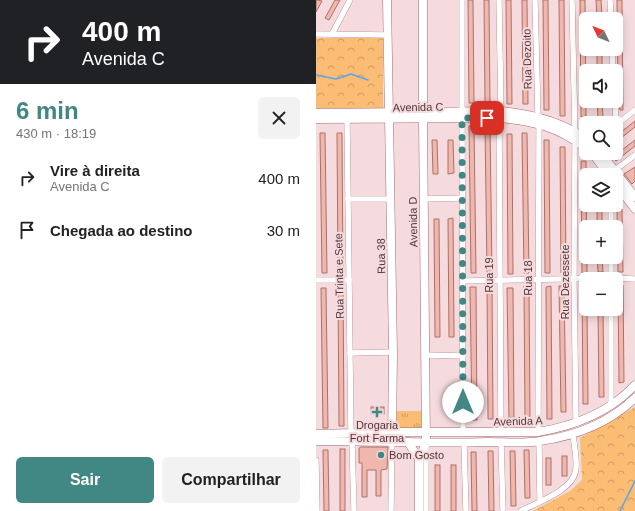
<!DOCTYPE html>
<html lang="pt">
<meta charset="utf-8">
<style>
:root{--surface:#fff;--page:#f2f2f2;--text:#202124;--muted:#757577;--accent:#418884}
body{margin:0;font-family:Helvetica,sans-serif;background:var(--page);color:var(--text);height:100vh;display:flex;flex-direction:column;font-size:15px;white-space:nowrap}
*{box-sizing:border-box;margin:0}
p{font-size:13px;color:var(--muted)}
.icon{flex:none;width:22px;height:22px;fill:none;stroke:currentColor;stroke-width:2;stroke-linecap:round;stroke-linejoin:round}
.map{position:relative;flex:1;overflow:hidden}
.side{display:flex;flex-direction:column;background:var(--surface);width:316px}
.side>*{flex:none}
.guide{background:#202124;color:#fff;overflow:hidden}
.needle{width:26px;rotate:313deg}
.controls{position:absolute;left:263px;top:12px;display:grid;gap:8px}
.controls a{display:grid;place-items:center;width:44px;height:44px;border-radius:6px;background:var(--surface);box-shadow:0 2px 10px #0003;font-size:20px}
.pin{position:absolute;display:grid;place-items:center;width:34px;height:34px;color:#fff;margin:-17px;border-radius:8px;box-shadow:0 2px 6px #0006}
.me{position:absolute;width:44px;margin:-22px;rotate:0deg;stroke-linejoin:round;filter:drop-shadow(0 0 3px #0008)}
.turn{display:flex;align-items:center;gap:14px;height:84px;padding:0 16px;font-size:18px}
.turn .icon{width:52px;height:52px;stroke-width:2.5}
.turn b{display:block;font-size:28px;line-height:34px}
.round{display:grid;place-items:center;flex:none;width:42px;height:42px;border-radius:6px;background:var(--page)}
.head{display:flex;align-items:center;justify-content:space-between;height:68px;padding:0 16px}
h1{font-size:24px;font-weight:800;line-height:30px;color:var(--accent)}
.button{display:flex;gap:8px;margin-top:auto;padding:8px 16px}
.button a{flex:1;height:46px;border-radius:6px;background:var(--accent);color:#fff;font-size:16px;font-weight:800;line-height:46px;text-align:center}
.button a+a{background:var(--page);color:var(--text)}
ul{padding:0;list-style:none}
li{display:flex;align-items:center;gap:12px;height:52px;padding:0 16px}
li div{flex:1}
li b{display:block;font-size:15px}
li em{font-style:normal}
main{display:flex;flex:1;min-height:0}
.map>svg:first-child{display:block}
.grass{fill:url(#grass-tufts)}
.forest{fill:url(#forest-crowns)}
.lines{fill:none;stroke-linecap:round;stroke-linejoin:round}
.stream{stroke:#5aa5ee;stroke-width:1.5}
.building{fill:#efb7ae;stroke:#ac7167}
.street-casing{stroke:#a56a73;stroke-width:6}
.secondary-casing{stroke:#a56a73;stroke-width:9}
.street{stroke:#fff;stroke-width:5.5}
.secondary{stroke:#fff;stroke-width:8}
.route{stroke:#418884;stroke-width:7;stroke-dasharray:0 12.6}
.poi-dot{fill:#418884;stroke:#f6dbde;stroke-width:1.5}
.labels{text-anchor:middle;stroke-width:4;stroke-linejoin:round;paint-order:stroke}
.street-label{font-size:11px;fill:#4f3438;stroke:#f6dbde}
.poi-label{font-size:11px;fill:#4f3438;stroke:#f6dbde}
</style>
<main>
<section class="side">
<div class="guide">
<div class="turn"><svg class="icon" aria-label="right" viewBox="0 0 24 24"><path d="M7 20v-9h11M14 6l5 5-5 5"/></svg><div><b>400 m</b>Avenida C</div></div>
</div>
<div class="head"><div><h1>6 min</h1><p>430 m · 18:19</p></div><a class="round"><svg class="icon" aria-label="close" viewBox="0 0 24 24"><path d="M6 6l12 12M18 6L6 18"/></svg></a></div>
<ul>
<li><svg class="icon" aria-label="right" viewBox="0 0 24 24"><path d="M7 20v-9h11M14 6l5 5-5 5"/></svg><div><b>Vire à direita</b><p>Avenida C</p></div><em>400 m</em></li>
<li><svg class="icon" aria-label="arrive" viewBox="0 0 24 24"><path d="M6 21V4h12l-3 4 3 4H6"/></svg><div><b>Chegada ao destino</b></div><em>30 m</em></li>
</ul>
<div class="button"><a>Sair</a><a>Compartilhar</a></div>
</section>
<div class="map">
<svg width="319" height="511" viewBox="0 0 319 511">
<defs>
<pattern id="grass-tufts" width="24" height="20" patternUnits="userSpaceOnUse"><rect width="24" height="20" fill="#fbbd73"/><path d="M3 7l-1-3M5 7V3M7 7l1-3M15 17l-1-3M17 17v-4M19 17l1-3" fill="none" stroke="#ce9a5f"/></pattern>
<pattern id="forest-crowns" width="20" height="18" patternUnits="userSpaceOnUse"><rect width="20" height="18" fill="#fbbd73"/><path d="M2 6a3 3 0 1 1 6 0M12 15a3 3 0 1 1 6 0" fill="none" stroke="#ce9a5f"/></pattern>
</defs>
<rect width="100%" height="100%" fill="#f6dbde"/>
<!-- grass -->
<path class="grass" d="M 78,411 L 106,411 L 106,430 L 78,429 Z"/>
<!-- forest -->
<g class="forest">
<rect x="0" y="38" width="67" height="70"/>
<path d="M 319,407 L 319,511 L 217,511 L 254,491 L 266,480 L 264,438 Z"/>
</g>
<g class="lines">
<!-- stream -->
<g class="stream">
<path d="M 0,75 L 20,79 L 35,74 L 52,80"/>
<path d="M 304,511 L 319,481"/>
</g>
</g>
<!-- building -->
<g class="building">
<path d="M 1,0 L 6,1 L 0,12 L 0,2 Z"/>
<path d="M 19,0 L 24,0 L 13,20 L 9,18 Z"/>
<path d="M 152,0 L 157,0 L 158,103 L 153,103 Z"/>
<path d="M 168,0 L 173,0 L 174,104 L 169,104 Z"/>
<path d="M 190,0 L 195,0 L 196,104 L 191,104 Z"/>
<path d="M 206,0 L 211,0 L 212,104 L 207,104 Z"/>
<path d="M 227,0 L 232,0 L 233,110 L 228,110 Z"/>
<path d="M 243,0 L 248,0 L 249,116 L 244,116 Z"/>
<path d="M 264,0 L 269,0 L 270,116 L 265,117 Z"/>
<path d="M 280,0 L 285,0 L 286,18 L 281,18 Z"/>
<path d="M 301,0 L 306,0 L 307,110 L 304,110 L 302,98 Z"/>
<rect x="281" y="49" width="5" height="22"/>
<path d="M 281,101 L 286,101 L 287,117 L 282,117 Z"/>
<path d="M 319,121 L 319,127 L 300,142 L 300,136 Z"/>
<path d="M 153,126 L 158,126 L 160,273 L 155,273 Z"/>
<path d="M 169,126 L 174,126 L 176,273 L 171,273 Z"/>
<path d="M 4,133 L 9,133 L 11,273 L 6,273 Z"/>
<path d="M 21,133 L 26,133 L 27,273 L 22,273 Z"/>
<path d="M 206,133 L 211,133 L 213,273 L 208,273 Z"/>
<path d="M 191,134 L 196,134 L 197,274 L 192,274 Z"/>
<path d="M 116,140 L 121,140 L 122,174 L 117,174 Z"/>
<path d="M 132,140 L 137,140 L 138,173 L 132,174 Z"/>
<path d="M 228,140 L 233,140 L 234,273 L 229,273 Z"/>
<path d="M 319,140 L 319,146 L 300,161 L 297,157 Z"/>
<path d="M 244,147 L 249,147 L 250,273 L 245,273 Z"/>
<path d="M 265,161 L 270,161 L 271,273 L 266,273 Z"/>
<path d="M 319,167 L 319,181 L 316,184 L 308,174 Z"/>
<rect x="281" y="205" width="5" height="22"/>
<path d="M 301,209 L 306,209 L 307,272 L 302,272 Z"/>
<path d="M 137,218 L 138,337 L 133,337 L 132,219 Z"/>
<path d="M 118,219 L 123,219 L 124,337 L 119,337 Z"/>
<path d="M 281,257 L 286,257 L 287,272 L 282,272 Z"/>
<path d="M 302,285 L 307,285 L 308,382 L 303,383 Z"/>
<path d="M 22,286 L 27,286 L 28,426 L 23,426 Z"/>
<path d="M 171,286 L 176,286 L 177,419 L 172,419 Z"/>
<path d="M 208,286 L 213,286 L 214,419 L 209,419 Z"/>
<path d="M 235,286 L 236,419 L 231,419 L 230,287 Z"/>
<path d="M 243,286 L 248,286 L 250,412 L 245,412 Z"/>
<path d="M 266,286 L 270,286 L 270,309 L 271,309 L 272,404 L 267,404 Z"/>
<path d="M 154,287 L 160,287 L 161,420 L 156,420 Z"/>
<path d="M 5,288 L 10,288 L 12,428 L 7,428 Z"/>
<path d="M 191,288 L 197,288 L 198,420 L 193,421 Z"/>
<path d="M 282,309 L 287,309 L 288,397 L 283,397 Z"/>
<rect x="55" y="407" width="13" height="7"/>
<path d="M 45,447 L 72,447 L 71,469 L 65,470 L 65,496 L 60,496 L 60,470 L 51,470 L 51,497 L 46,497 L 46,463 L 43,463 L 43,448 Z"/>
<rect x="24" y="449" width="5" height="62"/>
<path d="M 7,450 L 12,450 L 13,511 L 8,511 Z"/>
<path d="M 208,450 L 213,450 L 214,498 L 209,498 Z"/>
<path d="M 172,451 L 177,451 L 178,511 L 173,511 Z"/>
<path d="M 194,451 L 199,451 L 200,506 L 195,506 Z"/>
<path d="M 155,452 L 160,452 L 161,511 L 156,511 Z"/>
<rect x="246" y="456" width="5" height="20"/>
<rect x="230" y="458" width="5" height="27"/>
<rect x="119" y="465" width="5" height="46"/>
<rect x="135" y="465" width="5" height="46"/>
</g>
<g class="lines">
<defs>
<g id="street">
<path d="M 183,0 L 185,111"/>
<path d="M 219,0 L 222,117"/>
<path d="M 256,0 L 259,132"/>
<path d="M 294,0 L 295,19"/>
<path d="M 0,34 L 71,35"/>
<path d="M 16,34 L 34,0"/>
<path d="M 296,49 L 297,71"/>
<path d="M 299,101 L 300,123"/>
<path d="M 146,111 L 146,0"/>
<path d="M 146,118 L 147,433"/>
<path d="M 183,118 L 185,433"/>
<path d="M 31,119 L 35,433"/>
<path d="M 300,125 L 319,110"/>
<path d="M 259,141 L 258,279 L 260,423"/>
<path d="M 299,170 L 319,155"/>
<path d="M 32,199 L 75,199"/>
<path d="M 107,199 L 147,198"/>
<path d="M 295,227 L 295,205"/>
<path d="M 295,279 L 295,257"/>
<path d="M 0,280 L 33,280"/>
<path d="M 147,281 L 294,278 L 319,279"/>
<path d="M 295,309 L 295,406"/>
<path d="M 34,353 L 77,352"/>
<path d="M 110,355 L 147,356"/>
<path d="M 222,432 L 223,124"/>
<path d="M 36,441 L 38,511"/>
<path d="M 185,442 L 187,511"/>
<path d="M 223,442 L 224,501"/>
<path d="M 148,443 L 150,511"/>
<path d="M 110,447 L 110,511"/>
<path d="M 0,460 L 1,511"/>
<path d="M 75,511 L 76,442"/>
<path d="M 205,511 C 222,502 259,490 260,468 C 261,457 258,445 257,434"/>
</g>
<g id="secondary">
<path d="M 71,0 L 77,352 L 76,442"/>
<path d="M 0,113 L 185,111 C 216,114 245,121 270,139"/>
<path d="M 0,119 L 183,118 C 219,121 241,127 270,148"/>
<path d="M 276,153 L 293,175"/>
<path d="M 285,153 L 319,197"/>
<path d="M 300,184 L 319,209"/>
<path d="M 0,434 L 76,432 L 222,432 C 258,426 293,413 319,385"/>
<path d="M 0,441 C 58,441 115,444 173,442 C 189,442 208,444 224,441 C 259,436 293,423 319,398"/>
<path d="M 92,442 L 103,459"/>
<path d="M 103,511 L 103,459 L 110,443 L 107,118 L 107,0"/>
</g>
</defs>
<!-- street casing -->
<use href="#street" class="street-casing"/>
<!-- secondary casing -->
<use href="#secondary" class="secondary-casing"/>
<!-- street -->
<use href="#street" class="street"/>
<!-- secondary -->
<use href="#secondary" class="secondary"/>
</g>
<g class="lines">
<!-- route -->
<path class="route" d="M 147,402 L 146,118 L 171,118"/>
</g>
<!-- markers -->
<g class="poi-dot">
<path d="M59 406h4v4h4v4h-4v4h-4v-4h-4v-4h4z"/>
<circle cx="65" cy="455" r="4"/>
</g>
<g class="labels">
<!-- street labels -->
<g class="street-label">
<text transform="translate(211 59) rotate(-91)" y="4">Rua Dezoito</text>
<text transform="translate(102 107) rotate(-1)" y="4">Avenida C</text>
<text transform="translate(97 222) rotate(-91)" y="4">Avenida D</text>
<text transform="translate(65 256) rotate(-91)" y="4">Rua 38</text>
<text transform="translate(173 275) rotate(-90)" y="4">Rua 19</text>
<text transform="translate(23 276) rotate(-91)" y="4">Rua Trinta e Sete</text>
<text transform="translate(212 278) rotate(-90)" y="4">Rua 18</text>
<text transform="translate(249 282) rotate(-90)" y="4">Rua Dezessete</text>
<text transform="translate(202 421) rotate(-2)" y="4">Avenida A</text>
</g>
<!-- poi labels -->
<g class="poi-label">
<text x="61" y="429">Drogaria<tspan x="61" dy="13">Fort Farma</tspan></text>
<text x="73" y="459" text-anchor="start">Bom Gosto</text>
</g>
</g>
</svg>
<div class="controls">
<a><svg class="needle" viewBox="-14 -14 28 28"><path d="M0-13l5 13h-10z" fill="#e53935"/><path d="M0 13l5-13h-10z" fill="#757577"/></svg></a>
<a><svg class="icon" aria-label="sound" viewBox="0 0 24 24"><path d="M4 9h4l5-4v14l-5-4H4zM17 9q2 3 0 6"/></svg></a>
<a><svg class="icon" aria-label="search" viewBox="0 0 24 24"><circle cx="10" cy="10" r="6"/><path d="M15 15l6 6"/></svg></a>
<a><svg class="icon" aria-label="layers" viewBox="0 0 24 24"><path d="M12 4l9 5-9 5-9-5zM3 14l9 5 9-5"/></svg></a>
<a>+</a>
<a>−</a>
</div>
<div class="pin" style="left:171px;top:118px;background:#d93025"><svg class="icon" aria-label="arrive" viewBox="0 0 24 24"><path d="M6 21V4h12l-3 4 3 4H6"/></svg></div>
<svg class="me" style="left:147px;top:402px" viewBox="-20 -20 40 40"><circle r="19" fill="#fff"/><path d="M0-13L10 11 0 6-10 11z" fill="#418884"/></svg>
</div>
</main>
